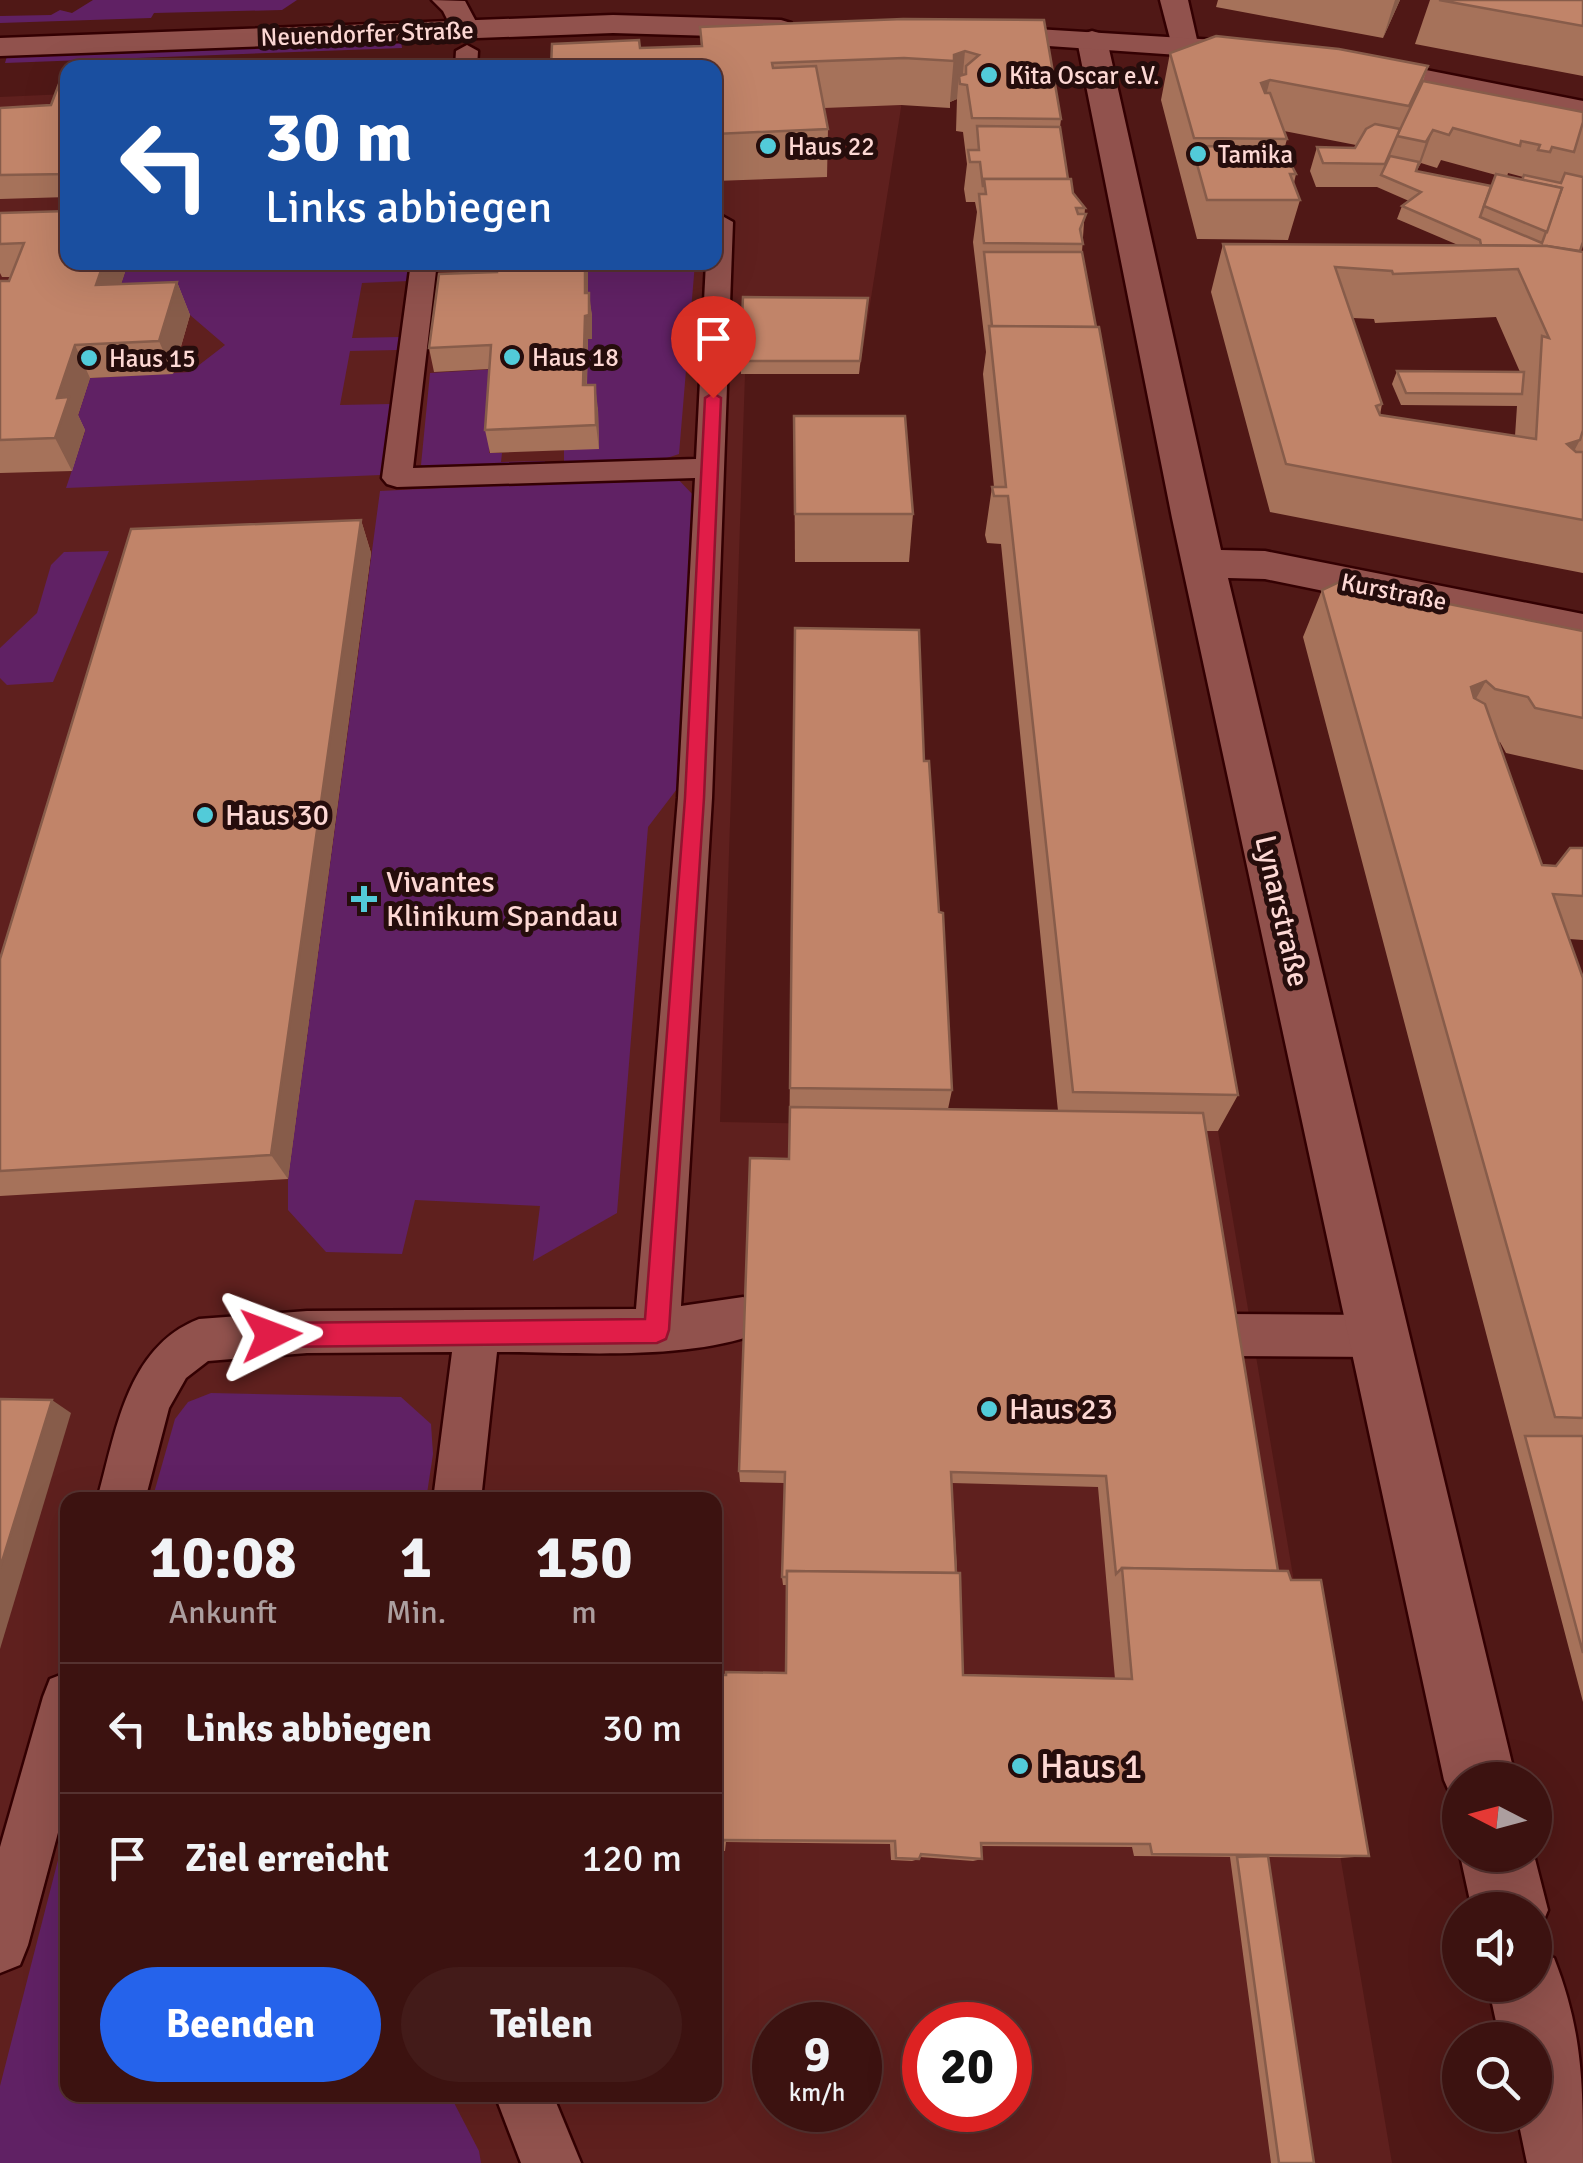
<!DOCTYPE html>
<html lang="de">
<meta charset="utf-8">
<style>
:root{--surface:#3c1210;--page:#431b19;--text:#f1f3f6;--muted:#ac9e9f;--line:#553230;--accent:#2563eb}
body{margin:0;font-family:Signika,sans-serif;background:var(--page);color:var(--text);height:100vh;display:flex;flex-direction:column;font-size:38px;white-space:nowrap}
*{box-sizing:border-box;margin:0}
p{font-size:32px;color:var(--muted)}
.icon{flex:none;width:55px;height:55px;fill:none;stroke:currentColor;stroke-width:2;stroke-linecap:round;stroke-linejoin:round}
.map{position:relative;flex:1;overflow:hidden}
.details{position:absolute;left:60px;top:1492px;width:662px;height:610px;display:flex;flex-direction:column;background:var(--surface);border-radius:20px;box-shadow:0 10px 40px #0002,0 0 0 2px var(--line)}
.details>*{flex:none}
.top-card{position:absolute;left:60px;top:60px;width:662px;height:210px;border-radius:20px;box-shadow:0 10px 40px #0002,0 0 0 2px var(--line);background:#1a4fa0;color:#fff;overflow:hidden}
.needle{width:65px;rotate:276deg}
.fabs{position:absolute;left:1442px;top:1762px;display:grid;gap:20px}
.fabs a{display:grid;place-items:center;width:110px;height:110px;border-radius:50%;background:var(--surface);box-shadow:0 10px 40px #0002,0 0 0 2px var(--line);font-size:50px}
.speed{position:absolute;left:752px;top:2002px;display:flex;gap:20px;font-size:50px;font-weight:700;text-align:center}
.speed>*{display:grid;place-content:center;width:130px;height:130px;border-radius:50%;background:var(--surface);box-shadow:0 10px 40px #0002,0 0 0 2px var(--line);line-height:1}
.speed small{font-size:25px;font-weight:400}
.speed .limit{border:15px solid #d22;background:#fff;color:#111}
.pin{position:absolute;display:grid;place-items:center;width:85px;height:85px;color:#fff;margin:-102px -42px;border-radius:50% 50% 50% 0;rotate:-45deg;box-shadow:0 0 10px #0007}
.pin .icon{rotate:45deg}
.me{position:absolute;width:110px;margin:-55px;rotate:87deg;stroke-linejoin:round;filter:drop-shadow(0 0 8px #0008)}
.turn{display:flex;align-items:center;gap:35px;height:210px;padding:0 40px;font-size:45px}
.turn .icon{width:130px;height:130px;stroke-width:2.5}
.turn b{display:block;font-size:70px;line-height:85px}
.eta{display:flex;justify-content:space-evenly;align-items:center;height:170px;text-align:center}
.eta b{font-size:60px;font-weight:700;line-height:70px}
.action{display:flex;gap:20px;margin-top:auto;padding:20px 40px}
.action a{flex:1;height:115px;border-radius:60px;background:var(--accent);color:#fff;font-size:40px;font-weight:700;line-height:115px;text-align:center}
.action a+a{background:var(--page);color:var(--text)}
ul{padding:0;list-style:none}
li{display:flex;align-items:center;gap:30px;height:130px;padding:0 40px;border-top:2px solid var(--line)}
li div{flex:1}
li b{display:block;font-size:38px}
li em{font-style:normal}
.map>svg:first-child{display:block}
.built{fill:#5f201e;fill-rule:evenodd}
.green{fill:#602164}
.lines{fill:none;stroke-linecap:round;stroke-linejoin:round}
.lane-casing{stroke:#330002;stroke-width:5}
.street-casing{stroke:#330002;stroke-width:5}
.secondary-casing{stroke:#330002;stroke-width:5}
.lane{fill:#91524d;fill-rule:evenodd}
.street{fill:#91524d;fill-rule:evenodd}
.secondary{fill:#91524d;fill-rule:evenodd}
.wall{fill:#a6725a;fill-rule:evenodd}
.shaded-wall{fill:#875c4a}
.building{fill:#c18469;stroke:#875c4a;stroke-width:2.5;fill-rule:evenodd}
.route{fill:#e11d48;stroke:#92132f;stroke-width:2.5}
.poi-dot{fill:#52cbd9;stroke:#260d0c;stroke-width:4}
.labels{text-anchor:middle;stroke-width:10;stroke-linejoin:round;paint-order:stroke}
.far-street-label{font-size:25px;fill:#fdd8d4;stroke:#260d0c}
.far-poi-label{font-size:25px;fill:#fdd8d4;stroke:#260d0c;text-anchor:start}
.poi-label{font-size:30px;fill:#fdd8d4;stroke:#260d0c;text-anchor:start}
.street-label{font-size:30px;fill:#fdd8d4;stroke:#260d0c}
.near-poi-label{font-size:35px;fill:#fdd8d4;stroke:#260d0c;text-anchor:start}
</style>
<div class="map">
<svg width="1583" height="2163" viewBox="0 0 1583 2163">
<rect width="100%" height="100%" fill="#501816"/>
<!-- built -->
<path class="built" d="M 715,73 L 903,95 L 859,374 L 745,374 L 720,1122 L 1218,1131 L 1392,2163 L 0,2163 L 0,97 L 67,94 L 68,262 L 715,262 ZM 68,1500 L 715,1500 L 715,2095 L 68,2095 ZM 775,2025 L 860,2025 L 860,2110 L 775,2110 ZM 925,2025 L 1010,2025 L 1010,2110 L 925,2110 Z"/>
<!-- green -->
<g class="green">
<path d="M 93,0 L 297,0 L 282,10 L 154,13 L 151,18 L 0,23 L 0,16 L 51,15 L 60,10 L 72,13 Z"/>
<path d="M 401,41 L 402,48 L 5,63 L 7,56 Z"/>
<path d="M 139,262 L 411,263 L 409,281 L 362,283 L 352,338 L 400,337 L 398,350 L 350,351 L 340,405 L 391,404 L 381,475 L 66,488 L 85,431 L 73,431 L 90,378 L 190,372 L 225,345 L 190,315 L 110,318 L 125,272 L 137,271 Z"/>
<path d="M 588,263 L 695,263 L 679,454 L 661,460 L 564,466 L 564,450 L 586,409 Z"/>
<path d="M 496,369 L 489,453 L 502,453 L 501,462 L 545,461 L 545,467 L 439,471 L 421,465 L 430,373 Z"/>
<path d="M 675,476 L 695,497 L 680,785 L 648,827 L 617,1213 L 533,1261 L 540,1206 L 415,1200 L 402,1254 L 326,1252 L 288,1210 L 288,1179 L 380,491 Z"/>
<path d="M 109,551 L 53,682 L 7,685 L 0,678 L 0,648 L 37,613 L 51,565 L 64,552 Z"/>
<path d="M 211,1393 L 401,1397 L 431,1424 L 433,1454 L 426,1500 L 152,1500 L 175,1419 L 188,1402 Z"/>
<path d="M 67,1825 L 68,2095 L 450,2095 L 479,2151 L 481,2163 L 0,2163 L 0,2086 Z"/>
</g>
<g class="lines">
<defs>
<g id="lane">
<path d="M 467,45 L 478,51 L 477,68 L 455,68 L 456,51 Z"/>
<path d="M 715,212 L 733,222 L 712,798 L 681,1306 L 743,1297 L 759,1303 L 765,1318 L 759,1333 C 686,1361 575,1352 497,1352 L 481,1500 L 433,1500 L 452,1352 L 307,1353 L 208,1361 L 186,1378 L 169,1408 L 145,1500 L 97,1500 C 116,1433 126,1347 199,1319 L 307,1311 L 636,1309 L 678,798 L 695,478 L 397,487 L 387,484 L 382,478 L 411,262 L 437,262 L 413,468 L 696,459 L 706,262 L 715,262 Z"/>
<path d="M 1225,1314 L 1378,1315 L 1394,1321 L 1400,1336 L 1394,1351 L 1378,1357 L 1225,1356 L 1209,1350 L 1203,1335 L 1209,1320 Z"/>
<path d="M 68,1672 L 68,1795 L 28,1945 L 20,1965 L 0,1973 L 0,1847 L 43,1697 L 50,1679 Z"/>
<path d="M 495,2095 L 553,2095 L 581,2163 L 521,2163 Z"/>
</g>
<g id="street">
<path d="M 432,0 L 465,1 L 481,31 L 476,37 L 456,37 L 443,11 Z"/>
<path d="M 1160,0 L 1188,0 L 1198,44 L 1193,50 L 1173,50 Z"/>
<path d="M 1092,31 L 1102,34 L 1107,40 L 1221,550 L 1265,551 L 1583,614 L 1583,644 L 1265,579 L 1228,578 L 1516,1780 L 1460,1780 L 1460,1808 L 1455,1805 L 1444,1780 L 1172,518 L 1077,40 L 1082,34 Z"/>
<path d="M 1460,1855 L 1534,1855 L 1548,1910 L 1537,1937 L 1535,1910 L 1472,1910 Z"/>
<path d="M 1535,1950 L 1554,1958 C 1583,2032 1583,2085 1583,2163 L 1527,2163 L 1517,2115 L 1535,2115 L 1535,2040 L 1500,2040 L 1488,1985 L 1535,1985 Z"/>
</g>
<g id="secondary">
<path d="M 613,15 L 781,20 L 791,23 L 796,29 L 791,35 L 781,38 L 613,33 L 0,56 L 0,38 Z"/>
<path d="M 972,25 L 1265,43 L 1276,46 L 1280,52 L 1276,58 L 1265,61 L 962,40 L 957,34 L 962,28 Z"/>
<path d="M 1350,55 L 1583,101 L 1583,119 L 1339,70 L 1335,64 L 1339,58 Z"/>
</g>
</defs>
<!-- lane casing -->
<use href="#lane" class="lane-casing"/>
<!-- street casing -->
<use href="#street" class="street-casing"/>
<!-- secondary casing -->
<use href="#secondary" class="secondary-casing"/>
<!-- lane -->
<use href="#lane" class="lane"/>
<!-- street -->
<use href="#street" class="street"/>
<!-- secondary -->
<use href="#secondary" class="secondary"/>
</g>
<!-- wall -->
<g class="wall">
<path d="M 1218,0 L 1400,0 L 1383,38 L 1216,7 Z"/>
<path d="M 1430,0 L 1583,0 L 1583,76 L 1415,44 Z"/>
<path d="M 1044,20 L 1061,119 L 1060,127 L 1068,179 L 1073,193 L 1085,208 L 1082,252 L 1238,1095 L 1218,1131 L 1206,1131 L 1278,1571 L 1369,1856 L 1340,1858 L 1268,1857 L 1314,2163 L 1271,2163 L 1230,1857 L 1235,1857 L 1134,1856 L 1132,1847 L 981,1846 L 982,1859 L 973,1861 L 920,1857 L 919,1859 L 912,1861 L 891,1860 L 890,1844 L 726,1842 L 725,1851 L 715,1851 L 715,1675 L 786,1673 L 787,1585 L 783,1585 L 782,1577 L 785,1483 L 740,1482 L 739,1471 L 789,1159 L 795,628 L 924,761 L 952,1090 L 948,1109 L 1058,1111 L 1001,544 L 987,543 L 985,535 L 992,487 L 994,487 L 983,374 L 986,352 L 973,242 L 977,212 L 975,202 L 966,202 L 964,189 L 967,164 L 963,132 L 956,131 L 957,99 L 950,102 L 950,108 L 901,105 L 824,108 L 828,129 L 827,177 L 715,181 L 715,68 L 640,48 L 701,46 L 700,27 ZM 952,1483 L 1098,1487 L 1115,1679 L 963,1675 Z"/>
<path d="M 1170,53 L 1428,66 L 1423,81 L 1583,112 L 1583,242 L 1580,251 L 1583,252 L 1583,573 L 1270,512 L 1211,292 L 1223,244 L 1458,245 L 1397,219 L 1402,206 L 1409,201 L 1377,187 L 1316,187 L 1310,171 L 1317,147 L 1355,148 L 1356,145 L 1284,131 L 1287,139 L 1284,150 L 1296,174 L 1294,183 L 1300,200 L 1288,240 L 1197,239 L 1161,100 ZM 1441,160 L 1496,175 L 1491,186 L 1416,171 L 1421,163 L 1437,168 ZM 1508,173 L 1523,177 L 1522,180 L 1507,177 ZM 1496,317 L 1520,372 L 1397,371 L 1392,384 L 1401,405 L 1517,406 L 1515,436 L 1380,415 L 1382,404 L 1353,318 L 1374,319 L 1375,323 Z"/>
<path d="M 68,83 L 68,197 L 0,199 L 0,108 L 51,105 Z"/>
<path d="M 0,213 L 68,262 L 139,262 L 137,271 L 125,272 L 121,284 L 177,282 L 190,315 L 173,374 L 90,378 L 78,415 L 85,430 L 72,471 L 0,473 L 0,281 L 9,281 L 10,277 L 2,277 L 0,273 Z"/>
<path d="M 588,262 L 588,293 L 592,316 L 592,339 L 588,339 L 587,385 L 598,409 L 599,449 L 490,453 L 485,430 L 489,369 L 434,372 L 429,348 L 497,272 Z"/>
<path d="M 868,298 L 859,374 L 741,374 L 740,361 Z"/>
<path d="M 794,416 L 913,514 L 909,562 L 795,562 Z"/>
<path d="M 361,520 L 371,553 L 288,1179 L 0,1196 L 0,959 Z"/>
<path d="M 1322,590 L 1583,631 L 1583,770 L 1506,753 L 1500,742 L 1498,742 L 1542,865 L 1556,866 L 1583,848 L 1583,940 L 1569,939 L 1583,978 L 1583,1702 L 1303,637 Z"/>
</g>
<!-- shaded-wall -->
<g class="shaded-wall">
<path d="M 1395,0 L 1400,0 L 1383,38 Z"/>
<path d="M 965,51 L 962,84 L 959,76 L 957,99 L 950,102 L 954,55 Z"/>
<path d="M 1270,80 L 1258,126 L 1261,83 Z"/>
<path d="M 1433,130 L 1421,163 L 1415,174 L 1426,142 Z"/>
<path d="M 104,262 L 122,262 L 125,272 L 110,318 L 96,285 Z"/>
<path d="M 585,262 L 588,262 L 588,315 L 589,293 L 592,316 L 592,339 L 588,339 L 586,409 L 583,385 Z"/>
<path d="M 177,282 L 190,315 L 173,374 L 159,341 Z"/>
<path d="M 75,345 L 90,378 L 78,415 L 85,430 L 72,471 L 55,438 L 57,398 Z"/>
<path d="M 595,385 L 598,409 L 599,449 L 596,425 Z"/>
<path d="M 1580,440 L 1554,488 L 1567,444 Z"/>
<path d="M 361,520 L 371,553 L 288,1179 L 271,1155 Z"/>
<path d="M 1486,681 L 1460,727 L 1471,687 Z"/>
<path d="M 52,1400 L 71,1413 L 0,1649 L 0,1568 Z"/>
</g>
<!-- building -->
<g class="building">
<path d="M 1439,0 L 1583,0 L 1583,26 Z"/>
<path d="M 903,19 L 1044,20 L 1061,119 L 972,118 L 967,85 L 960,84 L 959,76 L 966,74 L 966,66 L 979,55 L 965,51 L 954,55 L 954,61 L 904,58 L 772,63 L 773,68 L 816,66 L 828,129 L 715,134 L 715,68 L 551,68 L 552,44 L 639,40 L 640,48 L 702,46 L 700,27 Z"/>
<path d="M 1216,36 L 1339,49 L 1428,66 L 1409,106 L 1270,80 L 1261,83 L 1265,93 L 1270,93 L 1287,139 L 1194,138 L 1170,53 Z"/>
<path d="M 1423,81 L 1583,112 L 1583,122 L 1574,152 L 1552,147 L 1550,152 L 1538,150 L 1540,145 L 1521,141 L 1520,146 L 1453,128 L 1449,135 L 1433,130 L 1426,142 L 1397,136 Z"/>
<path d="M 68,83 L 68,174 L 0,175 L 0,108 L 51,105 L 59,84 Z"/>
<path d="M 1375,124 L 1400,129 L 1385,164 L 1323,163 L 1317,147 L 1355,148 L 1366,129 Z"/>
<path d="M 977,126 L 1060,127 L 1068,179 L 984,179 L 983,187 L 980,162 L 970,162 L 968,150 L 979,150 Z"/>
<path d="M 1192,146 L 1282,147 L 1296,174 L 1290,174 L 1300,200 L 1207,200 Z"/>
<path d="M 1390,156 L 1419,162 L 1416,171 L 1491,186 L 1480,217 L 1542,243 L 1562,188 L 1522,180 L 1524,175 L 1561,183 L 1565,173 L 1583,177 L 1583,242 L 1580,251 L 1547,246 L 1481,245 L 1480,240 L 1402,206 L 1421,192 L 1381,175 Z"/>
<path d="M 1496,174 L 1562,188 L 1547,232 L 1484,206 Z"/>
<path d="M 984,179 L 1071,179 L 1073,193 L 1085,208 L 1076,208 L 1078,214 L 1086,214 L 1080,229 L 1083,244 L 984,243 L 979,194 L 986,194 Z"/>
<path d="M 68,211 L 68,262 L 104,262 L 96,285 L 177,282 L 159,341 L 75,345 L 57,398 L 69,397 L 55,438 L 0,440 L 0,281 L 9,281 L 24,243 L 0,244 L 0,213 Z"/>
<path d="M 1223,244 L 1547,246 L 1583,252 L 1583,430 L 1580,440 L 1567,444 L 1576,452 L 1583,452 L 1583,520 L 1286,464 ZM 1335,267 L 1392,271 L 1393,274 L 1518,269 L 1549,338 L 1542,336 L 1536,439 L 1380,415 L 1376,406 L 1382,404 Z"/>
<path d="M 984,252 L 1082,252 L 1096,327 L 992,326 Z"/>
<path d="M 497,262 L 585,262 L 585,293 L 589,293 L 589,315 L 585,316 L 583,385 L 595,385 L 596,425 L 485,430 L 491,345 L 429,348 L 439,274 L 497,272 Z"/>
<path d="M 743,297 L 868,298 L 860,361 L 740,361 Z"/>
<path d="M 989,326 L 1099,327 L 1238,1095 L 1073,1092 L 1008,496 L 994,496 L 992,487 L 1006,487 Z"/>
<path d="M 1397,371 L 1524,372 L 1522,394 L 1406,393 Z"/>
<path d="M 794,416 L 905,416 L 913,514 L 795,514 Z"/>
<path d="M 361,520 L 271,1155 L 0,1171 L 0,959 L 131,529 Z"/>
<path d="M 1339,582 L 1583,631 L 1583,718 L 1535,708 L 1528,697 L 1495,689 L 1486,681 L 1471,687 L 1474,698 L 1485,704 L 1542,865 L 1556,866 L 1570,848 L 1583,848 L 1583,896 L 1553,894 L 1583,978 L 1583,1418 L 1555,1417 L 1322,590 Z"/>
<path d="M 795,628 L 919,630 L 924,761 L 929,761 L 939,912 L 943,913 L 952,1090 L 790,1088 Z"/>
<path d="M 790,1107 L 1203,1113 L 1278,1571 L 1122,1568 L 1116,1574 L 1106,1476 L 951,1472 L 956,1573 L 787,1571 L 787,1577 L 782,1577 L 785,1472 L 739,1471 L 750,1158 L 789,1159 Z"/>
<path d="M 0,1399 L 52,1400 L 0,1568 Z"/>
<path d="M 1525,1436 L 1583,1436 L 1583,1653 Z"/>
<path d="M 1122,1568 L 1288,1571 L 1291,1580 L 1321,1580 L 1369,1856 L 1152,1854 L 1150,1844 L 981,1843 L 982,1859 L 921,1854 L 919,1859 L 896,1858 L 895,1841 L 723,1840 L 722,1849 L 715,1848 L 715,1675 L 726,1675 L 726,1672 L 786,1673 L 787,1571 L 960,1573 L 963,1675 L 1132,1679 Z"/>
<path d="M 1268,1856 L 1314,2163 L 1279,2163 L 1237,1857 Z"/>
</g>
<!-- route -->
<path class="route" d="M 713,393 L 721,398 L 704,798 L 669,1330 L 666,1339 L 657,1343 L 271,1347 L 262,1343 L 259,1335 L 262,1326 L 271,1323 L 645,1319 L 685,798 L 705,398 Z"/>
<!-- markers -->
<g class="poi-dot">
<circle cx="989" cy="75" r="10"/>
<circle cx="768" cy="146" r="10"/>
<circle cx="1198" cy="154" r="10"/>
<circle cx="512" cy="357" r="10"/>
<circle cx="89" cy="358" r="10"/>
<circle cx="205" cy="815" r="10"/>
<path d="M359 884h10v10h10v10h-10v10h-10v-10h-10v-10h10z"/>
<circle cx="989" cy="1409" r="10"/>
<circle cx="1020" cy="1766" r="10"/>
</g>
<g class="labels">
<!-- far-street labels -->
<g class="far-street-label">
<text transform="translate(367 33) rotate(-2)" y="9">Neuendorfer Straße</text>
<text transform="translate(1394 591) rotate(11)" y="9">Kurstraße</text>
</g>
<!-- far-poi labels -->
<g class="far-poi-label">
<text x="1009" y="84">Kita Oscar e.V.</text>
<text x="788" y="155">Haus 22</text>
<text x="1218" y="163">Tamika</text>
<text x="532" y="366">Haus 18</text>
<text x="109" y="367">Haus 15</text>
</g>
<!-- poi labels -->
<g class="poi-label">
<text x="225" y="825">Haus 30</text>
<text x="386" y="892">Vivantes<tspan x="386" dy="34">Klinikum Spandau</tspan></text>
<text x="1009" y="1419">Haus 23</text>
</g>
<!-- street labels -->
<g class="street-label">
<text transform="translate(1282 911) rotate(77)" y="10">Lynarstraße</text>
</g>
<!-- near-poi labels -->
<g class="near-poi-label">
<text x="1040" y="1778">Haus 1</text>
</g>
</g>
</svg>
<div class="fabs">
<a><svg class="needle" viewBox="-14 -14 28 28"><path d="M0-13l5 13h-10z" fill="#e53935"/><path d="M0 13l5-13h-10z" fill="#ac9e9f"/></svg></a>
<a><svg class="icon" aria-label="sound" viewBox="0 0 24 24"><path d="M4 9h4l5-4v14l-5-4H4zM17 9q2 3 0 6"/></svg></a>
<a><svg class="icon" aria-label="search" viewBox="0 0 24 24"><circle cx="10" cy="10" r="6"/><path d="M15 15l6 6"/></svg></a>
</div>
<div class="speed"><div>9<small>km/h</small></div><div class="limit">20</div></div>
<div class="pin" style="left:713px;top:398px;background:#d93025"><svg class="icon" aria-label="arrive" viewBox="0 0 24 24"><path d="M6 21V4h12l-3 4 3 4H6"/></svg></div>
<svg class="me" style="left:271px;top:1335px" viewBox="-20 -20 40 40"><path d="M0-17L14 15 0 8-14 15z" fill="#e11d48" stroke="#fff" stroke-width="4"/></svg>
<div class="top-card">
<div class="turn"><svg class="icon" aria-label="left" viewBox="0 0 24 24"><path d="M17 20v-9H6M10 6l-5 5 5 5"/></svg><div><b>30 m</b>Links abbiegen</div></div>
</div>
<section class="details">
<div class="eta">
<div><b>10:08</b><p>Ankunft</p></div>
<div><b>1</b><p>Min.</p></div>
<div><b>150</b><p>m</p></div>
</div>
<ul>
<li><svg class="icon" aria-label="left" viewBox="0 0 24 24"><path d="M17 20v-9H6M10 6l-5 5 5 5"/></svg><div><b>Links abbiegen</b></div><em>30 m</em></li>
<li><svg class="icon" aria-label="arrive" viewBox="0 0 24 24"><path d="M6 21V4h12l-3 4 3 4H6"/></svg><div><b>Ziel erreicht</b></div><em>120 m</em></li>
</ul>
<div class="action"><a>Beenden</a><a>Teilen</a></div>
</section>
</div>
